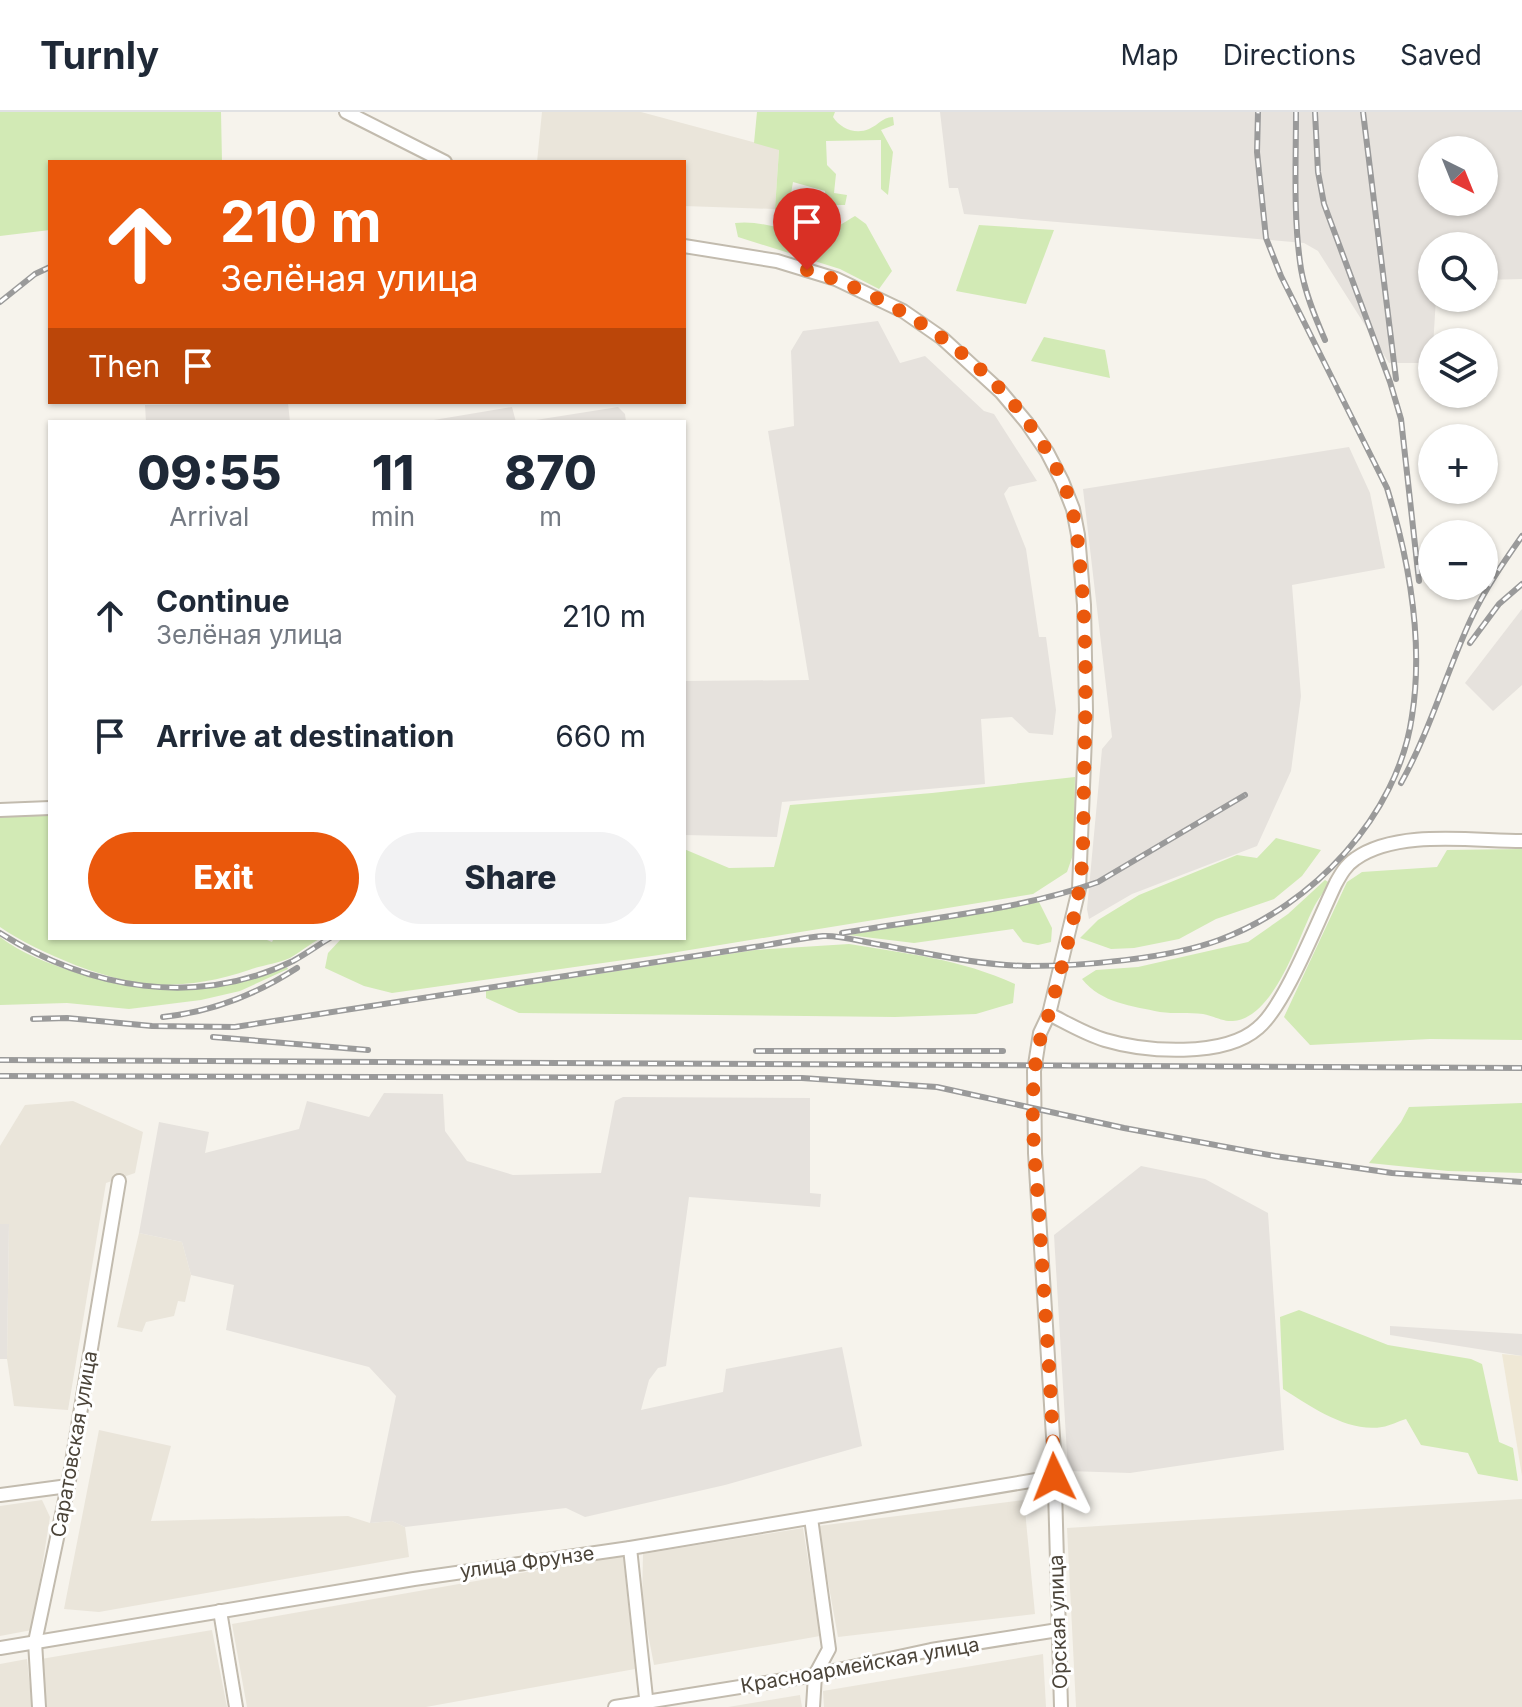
<!DOCTYPE html>
<meta charset="utf-8">
<style>
:root{--surface:#fff;--page:#f2f2f3;--text:#1f2937;--muted:#747a83;--line:#e0e1e3;--accent:#ea580c}
body{margin:0;font-family:Inter,sans-serif;background:var(--page);color:var(--text);height:100vh;display:flex;flex-direction:column;font-size:30px;white-space:nowrap}
*{box-sizing:border-box;margin:0}
p{font-size:26px;color:var(--muted)}
.icon{flex:none;width:44px;height:44px;fill:none;stroke:currentColor;stroke-width:2;stroke-linecap:round;stroke-linejoin:round}
.map{position:relative;flex:1;overflow:hidden}
.sheet{position:absolute;left:48px;top:308px;width:638px;height:520px;display:flex;flex-direction:column;background:var(--surface);border-radius:0px;box-shadow:0 2px 6px #0004}
.sheet>*{flex:none}
.guide{position:absolute;left:48px;top:48px;width:638px;height:244px;border-radius:0px;box-shadow:0 2px 6px #0004;background:#ea580c;color:#fff;overflow:hidden}
.needle{width:52px;rotate:137deg}
.fabs{position:absolute;left:1418px;top:24px;display:grid;gap:16px}
.fabs a{display:grid;place-items:center;width:80px;height:80px;border-radius:50%;background:var(--surface);box-shadow:0 2px 6px #0004;font-size:40px}
.pin{position:absolute;display:grid;place-items:center;width:68px;height:68px;color:#fff;margin:-82px -34px;border-radius:50% 50% 50% 0;rotate:-45deg;box-shadow:0 0 8px #0007}
.pin .icon{rotate:45deg}
.me{position:absolute;width:88px;margin:-44px;rotate:358deg;stroke-linejoin:round;filter:drop-shadow(0 0 6px #0008)}
.turn{display:flex;align-items:center;gap:28px;height:168px;padding:0 40px;font-size:36px}
.turn .icon{width:104px;height:104px;stroke-width:2.5}
.turn b{display:block;font-size:56px;line-height:68px}
.then{display:flex;align-items:center;height:76px;padding:0 40px;background:#0003;gap:16px;font-size:30px}
.eta{display:flex;justify-content:space-evenly;align-items:center;height:136px;text-align:center}
.eta b{font-size:48px;font-weight:800;line-height:56px}
.action{display:flex;gap:16px;margin-top:auto;padding:16px 40px}
.action a{flex:1;height:92px;border-radius:48px;background:var(--accent);color:#fff;font-size:32px;font-weight:800;line-height:92px;text-align:center}
.action a+a{background:var(--page);color:var(--text)}
ul{padding:0;list-style:none}
li{display:flex;align-items:center;gap:24px;height:120px;padding:0 40px}
li div{flex:1}
li b{display:block;font-size:30px}
li em{font-style:normal}
header{display:flex;align-items:center;gap:48px;box-sizing:border-box;height:112px;padding:0 40px;background:var(--surface);border-bottom:2px solid var(--line)}
header strong{font-size:38px}
nav{display:flex;gap:44px;margin-inline-start:auto;font-size:28px}
.map>svg:first-child{display:block}
.residential{fill:#eae5da}
.industrial{fill:#e6e2dd;fill-rule:evenodd}
.education{fill:#efe8d6}
.green{fill:#d2eab5}
.lines{fill:none;stroke-linecap:round;stroke-linejoin:round}
.minor-casing{stroke:#c2bbae;stroke-width:16}
.minor{stroke:#fff;stroke-width:12}
.rail-casing{stroke:#9a9a9a;stroke-width:6}
.rail{stroke:#fff;stroke-width:3;stroke-dasharray:9;stroke-linecap:butt}
.route{stroke:#ea580c;stroke-width:14;stroke-dasharray:0 25.2}
.labels{text-anchor:middle;stroke-width:6;stroke-linejoin:round;paint-order:stroke}
.street-label{font-size:20px;fill:#4b4439;stroke:#fff}
</style>
<header>
<strong>Turnly</strong>
<nav><a>Map</a><a>Directions</a><a>Saved</a></nav>
</header>
<div class="map">
<svg width="1522" height="1595" viewBox="0 0 1522 1595">
<rect width="100%" height="100%" fill="#f6f3ec"/>
<!-- residential -->
<g class="residential">
<path d="M 542,0 L 641,0 L 779,37 L 775,97 L 684,94 L 684,50 L 537,50 Z"/>
<path d="M 73,989 L 143,1020 L 135,1061 L 106,1071 L 68,1298 L 14,1294 L 7,1247 L 9,1112 L 0,1112 L 0,1034 L 25,993 Z"/>
<path d="M 139,1121 L 182,1130 L 191,1163 L 185,1190 L 178,1189 L 174,1204 L 146,1210 L 142,1220 L 117,1215 Z"/>
<path d="M 99,1318 L 171,1334 L 151,1409 L 348,1404 L 370,1411 L 392,1409 L 405,1415 L 409,1445 L 99,1500 L 64,1497 Z"/>
<path d="M 1522,1387 L 1522,1595 L 1076,1595 L 1067,1416 Z"/>
<path d="M 42,1388 L 50,1405 L 32,1518 L 0,1524 L 0,1394 Z"/>
<path d="M 1024,1388 L 1035,1502 L 838,1525 L 818,1414 Z"/>
<path d="M 803,1416 L 820,1524 L 654,1553 L 642,1491 L 643,1442 Z"/>
<path d="M 623,1443 L 635,1557 L 426,1595 L 247,1595 L 232,1512 Z"/>
<path d="M 212,1518 L 227,1595 L 47,1595 L 41,1547 Z"/>
<path d="M 1043,1542 L 1046,1595 L 824,1595 L 823,1579 Z"/>
<path d="M 27,1547 L 32,1595 L 0,1595 L 0,1552 Z"/>
<path d="M 800,1583 L 802,1595 L 728,1595 Z"/>
</g>
<!-- industrial -->
<g class="industrial">
<path d="M 940,0 L 1522,0 L 1522,167 L 1484,168 L 1484,134 L 1432,134 L 1432,186 L 1436,186 L 1432,251 L 1389,251 L 1318,139 L 1304,131 L 964,102 L 958,76 L 949,76 ZM 1432,38 L 1484,38 L 1484,90 L 1432,90 Z"/>
<path d="M 878,209 L 900,251 L 925,244 L 984,299 L 994,302 L 1037,369 L 1009,375 L 1004,382 L 1026,437 L 1039,525 L 1046,525 L 1056,598 L 1053,623 L 1029,621 L 1012,605 L 981,607 L 985,672 L 782,690 L 777,725 L 684,723 L 684,569 L 809,568 L 768,319 L 794,314 L 791,239 L 803,219 Z"/>
<path d="M 288,291 L 290,310 L 146,310 L 145,293 Z"/>
<path d="M 512,295 L 516,310 L 422,310 Z"/>
<path d="M 618,295 L 625,302 L 626,310 L 523,310 Z"/>
<path d="M 1349,335 L 1370,381 L 1385,456 L 1292,473 L 1301,584 L 1291,659 L 1257,734 L 1132,782 L 1089,807 L 1087,797 L 1102,637 L 1112,625 L 1083,377 Z"/>
<path d="M 1522,497 L 1522,573 L 1493,599 L 1465,571 Z"/>
<path d="M 384,981 L 443,982 L 445,1019 L 467,1049 L 513,1063 L 601,1061 L 615,989 L 623,985 L 810,986 L 810,1081 L 821,1082 L 820,1095 L 689,1085 L 666,1254 L 658,1256 L 649,1268 L 641,1298 L 723,1280 L 726,1257 L 842,1235 L 862,1334 L 725,1373 L 585,1405 L 566,1396 L 405,1415 L 392,1409 L 370,1411 L 396,1284 L 369,1255 L 226,1218 L 234,1173 L 191,1163 L 182,1130 L 139,1121 L 159,1010 L 209,1020 L 205,1041 L 299,1017 L 307,989 L 369,1005 Z"/>
<path d="M 1141,1054 L 1205,1067 L 1268,1101 L 1284,1338 L 1130,1361 L 1068,1359 L 1054,1123 Z"/>
<path d="M 0,1112 L 9,1112 L 7,1247 L 0,1247 Z"/>
<path d="M 1390,1214 L 1522,1222 L 1522,1244 L 1390,1223 Z"/>
</g>
<!-- education -->
<path class="education" d="M 1502,1242 L 1522,1244 L 1522,1364 Z"/>
<!-- green -->
<g class="green">
<path d="M 0,0 L 221,0 L 222,50 L 50,50 L 50,118 L 0,124 Z"/>
<path d="M 757,0 L 835,0 L 833,5 C 840,16 855,23 869,17 C 880,12 881,6 893,5 L 894,13 L 881,18 L 893,40 L 888,83 L 881,77 L 881,28 L 826,29 L 827,53 L 836,62 L 834,81 L 847,83 L 845,93 L 826,93 L 825,79 L 793,70 L 788,99 L 775,97 L 779,38 L 754,31 Z"/>
<path d="M 855,104 L 866,112 L 892,159 L 879,177 L 840,157 L 738,125 L 735,111 C 766,107 794,125 826,119 C 835,117 846,109 855,104 Z"/>
<path d="M 979,113 L 1054,118 L 1026,192 L 956,179 Z"/>
<path d="M 1044,225 L 1105,238 L 1110,266 L 1031,249 Z"/>
<path d="M 1075,665 L 1074,740 L 1067,760 L 1033,782 L 659,843 L 392,881 L 364,874 L 325,856 L 328,841 L 342,826 L 684,826 L 684,737 L 729,756 L 774,755 L 790,693 L 932,681 Z"/>
<path d="M 24,701 L 50,704 L 50,826 L 262,826 L 272,830 L 274,826 L 321,826 C 310,832 300,840 290,846 C 277,852 262,853 249,858 C 220,868 191,873 159,873 C 113,872 38,841 0,815 L 0,703 Z"/>
<path d="M 1276,726 L 1321,738 L 1302,764 L 1274,787 L 1216,807 L 1179,827 L 1134,836 L 1111,837 L 1080,826 L 1098,808 L 1139,783 L 1237,743 L 1257,746 Z"/>
<path d="M 1522,737 L 1522,928 L 1430,927 L 1310,933 L 1284,905 L 1347,770 L 1362,760 L 1437,755 L 1447,738 Z"/>
<path d="M 1325,768 L 1330,771 C 1324,780 1317,788 1313,797 C 1297,829 1274,906 1233,909 C 1224,910 1213,904 1203,902 C 1189,900 1174,902 1160,900 C 1132,894 1101,891 1082,867 L 1096,858 L 1138,855 L 1248,830 L 1288,802 Z"/>
<path d="M 1039,790 L 1052,816 L 1051,830 L 1038,833 L 1023,830 L 1013,817 L 914,831 L 848,823 Z"/>
<path d="M 0,825 C 21,841 47,851 72,859 C 148,886 212,883 287,855 L 288,857 L 240,879 L 201,888 L 129,897 L 67,891 L 0,893 Z"/>
<path d="M 849,832 C 909,842 960,847 1015,872 L 1013,891 L 976,902 L 895,905 L 519,901 L 486,886 L 486,879 L 755,838 Z"/>
<path d="M 1522,991 L 1522,1061 L 1448,1059 L 1369,1051 L 1401,1010 L 1409,995 Z"/>
<path d="M 1299,1198 L 1388,1233 L 1471,1247 L 1482,1252 L 1499,1330 L 1513,1336 L 1518,1369 L 1478,1362 L 1468,1341 L 1421,1333 L 1406,1307 C 1398,1309 1390,1314 1382,1315 C 1348,1321 1310,1294 1283,1277 L 1280,1205 Z"/>
</g>
<g class="lines">
<defs>
<g id="minor">
<path d="M 346,0 L 445,50"/>
<path d="M 684,134 L 777,149 L 836,167 L 903,199 L 942,226 L 1001,280 L 1027,311 L 1047,340 L 1062,369 L 1073,397 L 1078,423 L 1084,493 L 1086,599 L 1079,777 L 1049,902 L 1040,921 L 1034,959 L 1035,1041 L 1054,1340 L 1061,1595"/>
<path d="M 0,698 L 50,696"/>
<path d="M 1049,902 C 1067,911 1085,922 1105,928 C 1145,940 1224,946 1258,916 C 1285,894 1319,806 1336,771 C 1341,762 1346,753 1355,747 C 1397,717 1473,729 1522,729"/>
<path d="M 0,1383 L 68,1374"/>
<path d="M 811,1406 L 829,1537 L 815,1563 L 813,1595"/>
<path d="M 630,1436 L 647,1595"/>
<path d="M 220,1499 L 236,1595"/>
<path d="M 0,1536 L 414,1467 L 630,1436 L 1054,1365"/>
<path d="M 39,1595 L 35,1530 L 68,1374 L 119,1069"/>
<path d="M 615,1595 L 815,1563 L 931,1538 L 1058,1518"/>
</g>
</defs>
<!-- minor casing -->
<use href="#minor" class="minor-casing"/>
<!-- minor -->
<use href="#minor" class="minor"/>
<defs>
<g id="rail">
<path d="M 1296,0 C 1296,52 1293,105 1301,157 C 1305,181 1315,205 1325,228"/>
<path d="M 1315,0 L 1318,60 L 1324,92 L 1390,270 L 1401,307 L 1419,469"/>
<path d="M 1363,0 L 1396,267"/>
<path d="M 0,190 L 35,162 L 50,155"/>
<path d="M 1470,531 L 1499,492 L 1522,472"/>
<path d="M 1401,671 C 1430,619 1446,561 1471,507 C 1485,477 1503,451 1522,424"/>
<path d="M 0,821 C 89,877 196,896 293,849 C 306,842 318,833 330,826"/>
<path d="M 842,821 C 928,806 1016,799 1098,770 L 1245,683"/>
<path d="M 163,905 C 210,900 257,882 297,856"/>
<path d="M 33,907 L 67,906 L 152,914 L 235,915 C 365,895 495,875 624,855 C 667,848 711,842 754,835 C 777,832 800,826 823,824 C 839,823 859,829 876,832 C 926,841 977,853 1028,854 C 1083,854 1168,847 1219,828 C 1312,794 1398,704 1412,604 C 1424,528 1409,448 1387,376 L 1281,164 L 1266,126 L 1257,40 L 1258,0"/>
<path d="M 213,925 L 368,938"/>
<path d="M 756,939 L 1003,939"/>
<path d="M 0,948 L 1522,956"/>
<path d="M 0,964 L 802,966 L 937,975 L 1124,1016 L 1275,1044 L 1392,1061 L 1522,1070"/>
</g>
</defs>
<!-- rail casing -->
<use href="#rail" class="rail-casing"/>
<!-- rail -->
<use href="#rail" class="rail"/>
</g>
<g class="lines">
<!-- route -->
<path class="route" d="M 807,158 C 911,190 1016,266 1062,368 C 1076,399 1078,430 1081,463 C 1087,529 1086,596 1084,663 C 1083,701 1085,741 1079,778 C 1072,820 1060,861 1049,902 C 1023,960 1035,1039 1039,1102 C 1044,1190 1052,1278 1054,1365"/>
</g>
<g class="labels">
<!-- street labels -->
<g class="street-label">
<text transform="translate(74 1332) rotate(-80)" y="7">Саратовская улица</text>
<text transform="translate(527 1450) rotate(-8)" y="7">улица Фрунзе</text>
<text transform="translate(1058 1510) rotate(-92)" y="7">Орская улица</text>
<text transform="translate(860 1553) rotate(-10)" y="7">Красноармейская улица</text>
</g>
</g>
</svg>
<div class="fabs">
<a><svg class="needle" viewBox="-14 -14 28 28"><path d="M0-13l5 13h-10z" fill="#e53935"/><path d="M0 13l5-13h-10z" fill="#747a83"/></svg></a>
<a><svg class="icon" aria-label="search" viewBox="0 0 24 24"><circle cx="10" cy="10" r="6"/><path d="M15 15l6 6"/></svg></a>
<a><svg class="icon" aria-label="layers" viewBox="0 0 24 24"><path d="M12 4l9 5-9 5-9-5zM3 14l9 5 9-5"/></svg></a>
<a>+</a>
<a>−</a>
</div>
<div class="pin" style="left:807px;top:158px;background:#d93025"><svg class="icon" aria-label="arrive" viewBox="0 0 24 24"><path d="M6 21V4h12l-3 4 3 4H6"/></svg></div>
<svg class="me" style="left:1054px;top:1365px" viewBox="-20 -20 40 40"><path d="M0-17L14 15 0 8-14 15z" fill="#ea580c" stroke="#fff" stroke-width="4"/></svg>
<div class="guide">
<div class="turn"><svg class="icon" aria-label="ahead" viewBox="0 0 24 24"><path d="M12 20V5M6 11l6-6 6 6"/></svg><div><b>210 m</b>Зелёная улица</div></div>
<div class="then">Then<svg class="icon" aria-label="arrive" viewBox="0 0 24 24"><path d="M6 21V4h12l-3 4 3 4H6"/></svg></div>
</div>
<section class="sheet">
<div class="eta">
<div><b>09:55</b><p>Arrival</p></div>
<div><b>11</b><p>min</p></div>
<div><b>870</b><p>m</p></div>
</div>
<ul>
<li><svg class="icon" aria-label="ahead" viewBox="0 0 24 24"><path d="M12 20V5M6 11l6-6 6 6"/></svg><div><b>Continue</b><p>Зелёная улица</p></div><em>210 m</em></li>
<li><svg class="icon" aria-label="arrive" viewBox="0 0 24 24"><path d="M6 21V4h12l-3 4 3 4H6"/></svg><div><b>Arrive at destination</b></div><em>660 m</em></li>
</ul>
<div class="action"><a>Exit</a><a>Share</a></div>
</section>
</div>
